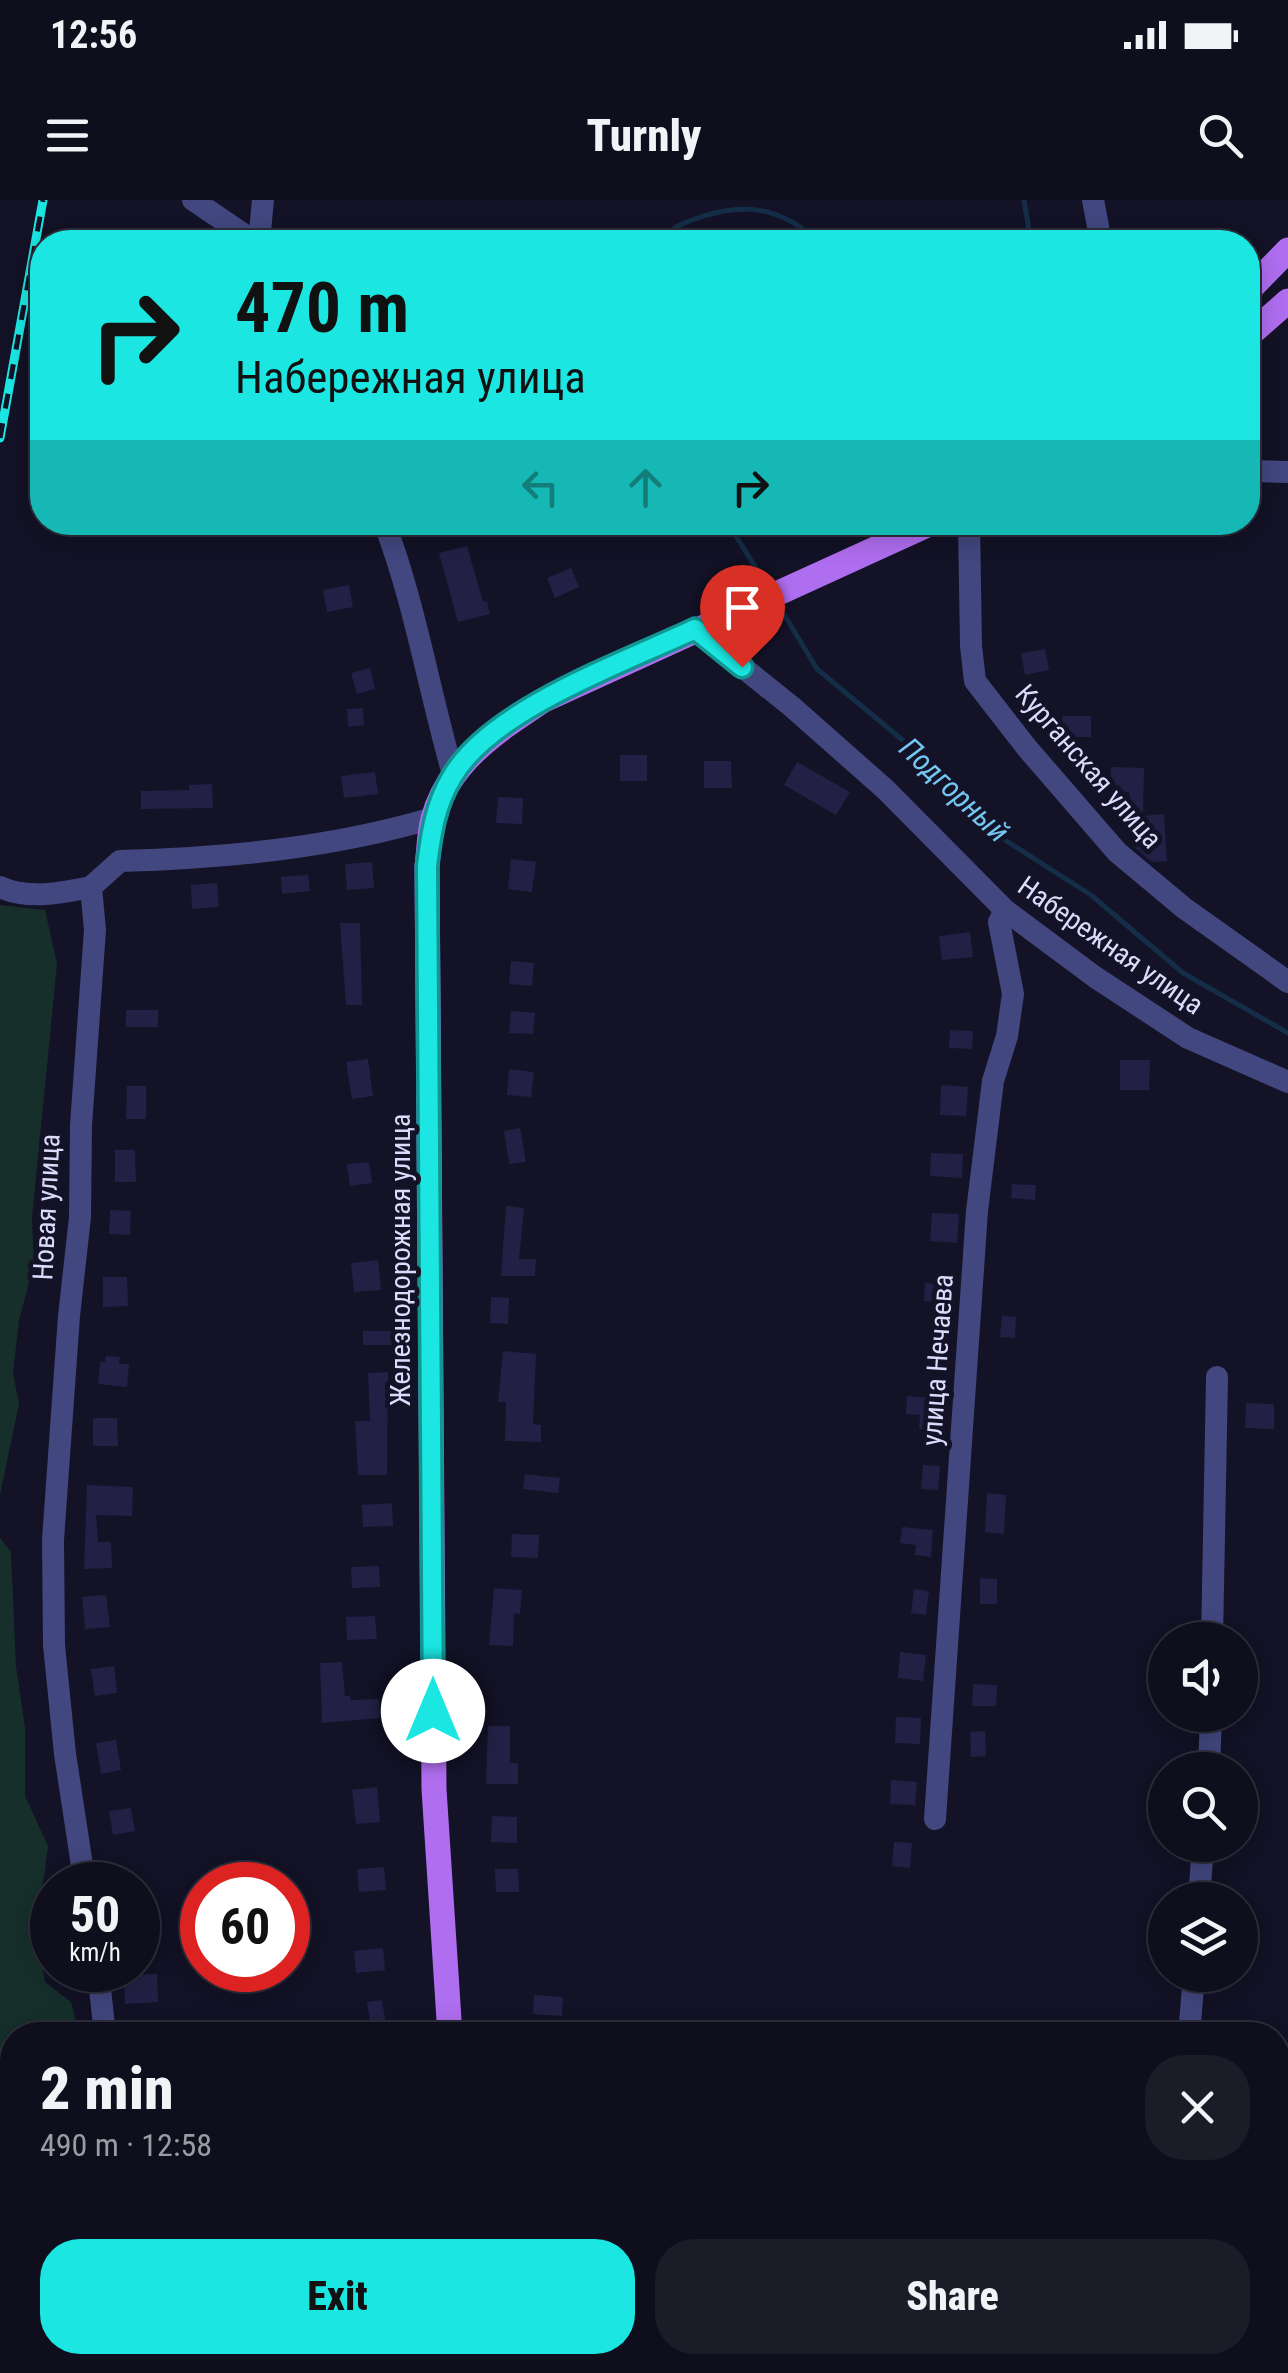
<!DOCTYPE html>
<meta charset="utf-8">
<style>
:root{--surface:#0e0e1c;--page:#1c1c29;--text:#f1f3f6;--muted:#9b9ca3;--line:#2e2e3b;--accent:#1be6e2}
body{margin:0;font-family:"Roboto Condensed",sans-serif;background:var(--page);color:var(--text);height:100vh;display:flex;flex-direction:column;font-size:38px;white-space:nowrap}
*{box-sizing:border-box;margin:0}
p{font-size:32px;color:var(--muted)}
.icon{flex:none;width:55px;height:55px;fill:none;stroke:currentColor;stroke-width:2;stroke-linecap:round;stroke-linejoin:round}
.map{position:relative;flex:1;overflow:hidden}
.panel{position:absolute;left:0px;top:1822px;width:1290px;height:352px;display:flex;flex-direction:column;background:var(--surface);border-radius:40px 40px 0 0;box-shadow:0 5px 25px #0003,0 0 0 2px var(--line)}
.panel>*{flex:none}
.hud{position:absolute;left:30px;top:30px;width:1230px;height:305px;border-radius:40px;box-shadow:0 5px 25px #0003,0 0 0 2px var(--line);background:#1be6e2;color:#111;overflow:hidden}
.fabs{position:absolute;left:1148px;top:1422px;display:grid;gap:20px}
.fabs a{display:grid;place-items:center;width:110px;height:110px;border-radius:50%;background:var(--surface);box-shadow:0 5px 25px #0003,0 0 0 2px var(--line);font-size:50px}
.speed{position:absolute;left:30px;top:1662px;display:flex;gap:20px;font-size:50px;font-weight:700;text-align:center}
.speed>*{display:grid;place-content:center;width:130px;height:130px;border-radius:50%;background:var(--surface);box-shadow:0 5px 25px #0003,0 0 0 2px var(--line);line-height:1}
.speed small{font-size:25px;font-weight:400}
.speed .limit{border:15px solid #d22;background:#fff;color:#111}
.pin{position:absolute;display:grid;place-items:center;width:85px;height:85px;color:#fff;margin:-102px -42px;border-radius:50% 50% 50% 0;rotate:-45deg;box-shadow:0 0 10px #0007}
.pin .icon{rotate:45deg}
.me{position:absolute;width:110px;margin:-55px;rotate:0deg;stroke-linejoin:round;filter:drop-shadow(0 0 8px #0008)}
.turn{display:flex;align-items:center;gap:35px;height:210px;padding:0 40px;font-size:45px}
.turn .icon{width:130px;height:130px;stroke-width:2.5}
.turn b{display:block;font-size:70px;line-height:85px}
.lanes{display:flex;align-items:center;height:95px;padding:0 40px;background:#0003;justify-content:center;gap:50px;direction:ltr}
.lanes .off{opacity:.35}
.round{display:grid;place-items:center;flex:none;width:105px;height:105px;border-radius:40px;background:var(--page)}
.summary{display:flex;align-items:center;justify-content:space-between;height:170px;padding:0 40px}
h1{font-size:60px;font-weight:800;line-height:75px}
.cta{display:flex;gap:20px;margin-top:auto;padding:20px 40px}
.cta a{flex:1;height:115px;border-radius:40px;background:var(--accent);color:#111;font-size:40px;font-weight:800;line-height:115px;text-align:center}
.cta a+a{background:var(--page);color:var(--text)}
.status{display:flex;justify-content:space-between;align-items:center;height:70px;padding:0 50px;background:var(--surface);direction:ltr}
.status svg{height:28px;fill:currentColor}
header{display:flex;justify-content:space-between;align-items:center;height:130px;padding:0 40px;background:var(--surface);font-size:45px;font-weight:800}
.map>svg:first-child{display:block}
.green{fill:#162f2b}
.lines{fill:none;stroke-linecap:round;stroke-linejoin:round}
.stream{stroke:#142e47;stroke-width:5}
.building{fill:#232045}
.minor{stroke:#42477f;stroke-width:22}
.major{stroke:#af6def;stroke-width:25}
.rail-casing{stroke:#1be6e2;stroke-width:9}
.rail{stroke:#131226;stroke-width:5;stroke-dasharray:15;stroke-linecap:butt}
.route-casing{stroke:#129693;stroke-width:25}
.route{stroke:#1be6e2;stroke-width:18}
.labels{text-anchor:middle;stroke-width:10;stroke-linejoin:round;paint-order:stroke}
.street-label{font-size:28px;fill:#dbdbfb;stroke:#131226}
.water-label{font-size:30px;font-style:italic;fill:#74c6f0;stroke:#131226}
</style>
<div class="status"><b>12:56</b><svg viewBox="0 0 49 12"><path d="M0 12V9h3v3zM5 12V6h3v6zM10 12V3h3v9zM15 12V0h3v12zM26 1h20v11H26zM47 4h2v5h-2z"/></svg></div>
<header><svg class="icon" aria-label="menu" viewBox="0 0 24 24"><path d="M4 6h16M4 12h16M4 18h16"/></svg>Turnly<svg class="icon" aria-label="search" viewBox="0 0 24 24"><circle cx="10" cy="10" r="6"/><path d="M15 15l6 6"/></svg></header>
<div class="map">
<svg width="1288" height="2173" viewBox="0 0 1288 2173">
<rect width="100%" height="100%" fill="#131226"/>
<!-- green -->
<g class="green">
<path d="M 0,705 L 45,710 L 57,764 L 32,1018 L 34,1064 L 19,1120 L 13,1173 L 19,1204 L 0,1295 Z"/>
<path d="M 0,1338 L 11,1352 L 16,1466 L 25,1527 L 25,1596 L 48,1646 L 44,1678 L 34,1714 L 45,1782 L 71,1802 L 80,1835 L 12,1835 L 12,2162 L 215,2162 L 230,2173 L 0,2173 Z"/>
<path d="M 501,2162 L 914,2162 L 914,2163 L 911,2173 L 501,2173 Z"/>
</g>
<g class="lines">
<!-- stream -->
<g class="stream">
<path d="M 1024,0 L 1031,42"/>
<path d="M 672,42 L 675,27 C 730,2 775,0 818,42"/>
<path d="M 727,322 L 768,387"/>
<path d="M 776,401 L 817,469 L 923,557 L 1005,640 L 1091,695 L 1183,773 L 1288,833"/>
</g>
</g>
<!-- building -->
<g class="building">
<path d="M 467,346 L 483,402 L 487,401 L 490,414 L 458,422 L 439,353 Z"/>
<path d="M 571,368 L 579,387 L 555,398 L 547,378 Z"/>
<path d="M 349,385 L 353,407 L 327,412 L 323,390 Z"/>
<path d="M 1045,449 L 1049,470 L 1025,475 L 1021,453 Z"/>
<path d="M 370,468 L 375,489 L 357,494 L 351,473 Z"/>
<path d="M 363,508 L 364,525 L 348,527 L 347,509 Z"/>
<rect x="1062" y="516" width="29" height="21"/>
<rect x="620" y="555" width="27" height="26"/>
<path d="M 704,561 L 731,561 L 732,588 L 704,588 Z"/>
<path d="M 797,562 L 850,592 L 836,615 L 784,585 Z"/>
<path d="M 1111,567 L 1144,568 L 1143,616 L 1164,614 L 1167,661 L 1152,662 L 1132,645 L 1129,592 L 1110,591 Z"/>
<path d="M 375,572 L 378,594 L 344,598 L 341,576 Z"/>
<path d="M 212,584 L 213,608 L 141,609 L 141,591 L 189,590 L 189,585 Z"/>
<path d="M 498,597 L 523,598 L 522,624 L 496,623 Z"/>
<path d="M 511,659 L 536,662 L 532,692 L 508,689 Z"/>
<path d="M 372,662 L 374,688 L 347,690 L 345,664 Z"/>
<path d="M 308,675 L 310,691 L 282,694 L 281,677 Z"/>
<path d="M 217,683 L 219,707 L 192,709 L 191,685 Z"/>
<path d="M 340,723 L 360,723 L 362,805 L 346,805 Z"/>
<path d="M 970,732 L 973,757 L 942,760 L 939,736 Z"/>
<path d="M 511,761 L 534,763 L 532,786 L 509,784 Z"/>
<rect x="126" y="810" width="32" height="17"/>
<path d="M 511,811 L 535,813 L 533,834 L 509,833 Z"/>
<path d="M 950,830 L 973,831 L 972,849 L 949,848 Z"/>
<path d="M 368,859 L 373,896 L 352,899 L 346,862 Z"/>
<path d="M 1120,860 L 1150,860 L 1149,890 L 1120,890 Z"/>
<path d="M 509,869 L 534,872 L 531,897 L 507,895 Z"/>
<path d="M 941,885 L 968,887 L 966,916 L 940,915 Z"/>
<path d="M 127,886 L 146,886 L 146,919 L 126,919 Z"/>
<path d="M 520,928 L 526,962 L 509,964 L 504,931 Z"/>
<path d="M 115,950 L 135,950 L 136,982 L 115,982 Z"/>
<path d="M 931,953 L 963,954 L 962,978 L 930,976 Z"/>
<path d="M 369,962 L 372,983 L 350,986 L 347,964 Z"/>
<path d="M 1012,984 L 1036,985 L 1035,1000 L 1011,998 Z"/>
<path d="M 506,1006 L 524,1008 L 519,1059 L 536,1059 L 535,1076 L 501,1076 Z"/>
<path d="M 110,1010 L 131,1011 L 130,1035 L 109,1034 Z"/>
<path d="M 932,1013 L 959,1014 L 957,1043 L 930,1041 Z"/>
<path d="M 378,1060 L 381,1090 L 354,1092 L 351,1063 Z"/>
<path d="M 933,1076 L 952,1077 L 951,1103 L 924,1101 L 925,1083 L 933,1084 Z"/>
<path d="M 103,1077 L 127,1077 L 128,1106 L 103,1107 Z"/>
<path d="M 491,1097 L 509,1098 L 508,1124 L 490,1123 Z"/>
<path d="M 1002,1116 L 1016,1117 L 1015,1138 L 1000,1137 Z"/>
<rect x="363" y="1131" width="31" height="14"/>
<path d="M 929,1139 L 948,1141 L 947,1166 L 928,1164 Z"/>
<path d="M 503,1151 L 536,1154 L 533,1224 L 541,1225 L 541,1242 L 505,1241 L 506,1202 L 498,1202 Z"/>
<path d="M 106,1156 L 120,1157 L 119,1164 L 129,1164 L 127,1187 L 98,1184 L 100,1162 L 105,1162 Z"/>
<path d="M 388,1172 L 387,1275 L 358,1275 L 355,1221 L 370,1221 L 368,1173 Z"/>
<path d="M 907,1196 L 944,1199 L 942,1231 L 919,1229 L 920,1215 L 906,1214 Z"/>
<path d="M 1246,1203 L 1274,1204 L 1274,1229 L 1245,1228 Z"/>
<path d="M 93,1218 L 117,1218 L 118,1246 L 93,1246 Z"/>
<path d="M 923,1265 L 940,1266 L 938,1290 L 921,1289 Z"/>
<path d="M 525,1274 L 560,1278 L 558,1293 L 523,1289 Z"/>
<path d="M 87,1285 L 133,1287 L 132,1316 L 96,1315 L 98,1342 L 111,1342 L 112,1368 L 84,1369 Z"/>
<path d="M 987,1293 L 1006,1295 L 1004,1334 L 985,1332 Z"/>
<path d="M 392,1303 L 393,1326 L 363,1327 L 362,1305 Z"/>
<path d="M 902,1327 L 933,1330 L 931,1357 L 915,1355 L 916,1345 L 900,1343 Z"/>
<path d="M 512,1334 L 539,1335 L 538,1358 L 511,1357 Z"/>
<path d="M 379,1366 L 380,1387 L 352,1388 L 351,1367 Z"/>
<path d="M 980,1378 L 997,1379 L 997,1404 L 980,1404 Z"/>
<path d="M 494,1388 L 522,1390 L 520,1414 L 514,1413 L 513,1446 L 489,1445 Z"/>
<path d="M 914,1389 L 929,1391 L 926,1415 L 911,1413 Z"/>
<path d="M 106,1395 L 110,1427 L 85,1429 L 82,1397 Z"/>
<path d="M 375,1416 L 377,1439 L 347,1440 L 346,1417 Z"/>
<path d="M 900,1452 L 926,1455 L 923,1481 L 898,1478 Z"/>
<path d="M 342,1462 L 345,1496 L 350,1496 L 350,1500 L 379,1499 L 380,1518 L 322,1523 L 320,1463 Z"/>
<path d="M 114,1466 L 117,1493 L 95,1496 L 91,1469 Z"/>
<path d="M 973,1484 L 997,1485 L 996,1506 L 972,1506 Z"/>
<path d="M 896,1517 L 921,1518 L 920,1544 L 895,1543 Z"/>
<path d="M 488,1526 L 510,1526 L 510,1563 L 518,1563 L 518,1584 L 486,1584 Z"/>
<path d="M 985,1531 L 986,1556 L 971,1557 L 970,1532 Z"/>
<path d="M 116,1540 L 121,1570 L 101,1574 L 96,1543 Z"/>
<path d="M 891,1580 L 917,1582 L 915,1605 L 890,1604 Z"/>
<path d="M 377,1587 L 380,1622 L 356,1624 L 352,1590 Z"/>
<path d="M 131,1608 L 135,1631 L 113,1635 L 109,1611 Z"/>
<path d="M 492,1616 L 517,1617 L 517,1643 L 491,1642 Z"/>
<path d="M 894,1642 L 912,1643 L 910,1668 L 892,1666 Z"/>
<path d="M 384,1667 L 386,1690 L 359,1692 L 357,1669 Z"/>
<path d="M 495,1669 L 518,1669 L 519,1692 L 496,1692 Z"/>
<path d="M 144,1694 L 152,1732 L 138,1735 L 138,1695 Z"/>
<path d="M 383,1748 L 385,1770 L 356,1773 L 354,1751 Z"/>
<path d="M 157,1774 L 158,1802 L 125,1804 L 124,1775 Z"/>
<path d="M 534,1795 L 563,1797 L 562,1816 L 533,1814 Z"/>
<path d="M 382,1800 L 386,1825 L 371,1828 L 367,1802 Z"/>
</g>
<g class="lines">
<!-- minor -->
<g class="minor">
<path d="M 193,0 L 255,42"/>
<path d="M 1093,0 L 1101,42"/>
<path d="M 259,42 L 263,0"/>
<path d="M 1248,271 L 1288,272"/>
<path d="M 384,322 C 415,403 429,491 453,574"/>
<path d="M 969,322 L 971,446 L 975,481 L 1027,548 L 1117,652 L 1184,708 L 1288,782"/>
<path d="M 695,429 L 791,506 L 885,589 L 1005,710 L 1095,777 L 1188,838 L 1288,882"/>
<path d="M 0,687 C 27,700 62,693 91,687"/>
<path d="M 1212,1440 L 1217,1177"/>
<path d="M 1209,1570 L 1211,1515"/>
<path d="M 935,1619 L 977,1011 L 993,881 L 1007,836 L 1013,794 L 999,722 L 1005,710"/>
<path d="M 85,1685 L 65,1554 L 54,1445 L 53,1340 L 69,1116 L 80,1017 L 81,925 L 95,730 L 91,687 L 120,661 C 226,658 331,648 433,618"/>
<path d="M 1199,1700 L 1203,1645"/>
<path d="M 98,1770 L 105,1835"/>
<path d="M 1189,1835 L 1194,1775"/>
<path d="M 1278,1913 L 1288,1910"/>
<path d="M 1278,2105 L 1288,2093"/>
<path d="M 193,2162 L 200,2173"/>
<path d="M 0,2167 L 12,2152"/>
<path d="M 324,2173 L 350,2162"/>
<path d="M 386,2173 L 393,2162"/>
<path d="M 1218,2173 L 1227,2162"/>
</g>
<!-- major -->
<g class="major">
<path d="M 1248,91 L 1288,50"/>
<path d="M 1248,136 L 1288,101"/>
<path d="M 450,1835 L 434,1589 L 427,666 C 429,651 429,634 433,619 C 448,562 497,531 542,501 L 934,322"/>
<path d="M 468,2162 L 468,2173"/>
<path d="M 940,2162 L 940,2173"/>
</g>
<defs>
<path id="rail" d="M 0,238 L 43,0"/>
</defs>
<!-- rail casing -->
<use href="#rail" class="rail-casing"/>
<!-- rail -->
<use href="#rail" class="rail"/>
</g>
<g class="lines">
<defs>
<path id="route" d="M 433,1511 L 427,666 C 431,634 435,605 452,577 C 491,509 625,462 695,429 L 742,467"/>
</defs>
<!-- route casing -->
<use href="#route" class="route-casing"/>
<!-- route -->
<use href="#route" class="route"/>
</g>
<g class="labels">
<!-- street labels -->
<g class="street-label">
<text transform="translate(1089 566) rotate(49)" y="10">Курганская улица</text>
<text transform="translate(1111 745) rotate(35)" y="10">Набережная улица</text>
<text transform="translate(46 1007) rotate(-87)" y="10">Новая улица</text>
<text transform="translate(400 1060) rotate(-90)" y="10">Железнодорожная улица</text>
<text transform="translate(937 1160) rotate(-86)" y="10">улица Нечаева</text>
</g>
<!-- water labels -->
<g class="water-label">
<text transform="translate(954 590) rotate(43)" y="10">Подгорный</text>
</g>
</g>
</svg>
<div class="fabs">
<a><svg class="icon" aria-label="sound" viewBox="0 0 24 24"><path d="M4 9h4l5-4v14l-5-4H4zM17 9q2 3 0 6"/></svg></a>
<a><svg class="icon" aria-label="search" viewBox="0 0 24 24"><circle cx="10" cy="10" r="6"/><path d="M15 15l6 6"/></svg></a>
<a><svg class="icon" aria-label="layers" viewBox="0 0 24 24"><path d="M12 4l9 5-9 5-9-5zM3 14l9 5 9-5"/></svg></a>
</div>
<div class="speed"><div>50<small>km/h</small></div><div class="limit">60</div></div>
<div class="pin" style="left:742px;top:467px;background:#d93025"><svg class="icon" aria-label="arrive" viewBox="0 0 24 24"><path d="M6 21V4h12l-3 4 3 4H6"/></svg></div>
<svg class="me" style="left:433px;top:1511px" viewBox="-20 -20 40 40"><circle r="19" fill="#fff"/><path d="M0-13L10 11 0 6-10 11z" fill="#1be6e2"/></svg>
<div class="hud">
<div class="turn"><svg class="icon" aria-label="right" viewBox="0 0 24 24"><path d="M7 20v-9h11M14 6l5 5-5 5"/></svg><div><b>470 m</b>Набережная улица</div></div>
<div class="lanes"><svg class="icon off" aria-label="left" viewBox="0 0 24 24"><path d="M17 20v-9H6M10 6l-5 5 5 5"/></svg><svg class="icon off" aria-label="ahead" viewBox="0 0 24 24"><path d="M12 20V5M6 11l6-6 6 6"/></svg><svg class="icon" aria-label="right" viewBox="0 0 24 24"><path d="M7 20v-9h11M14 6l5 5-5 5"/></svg></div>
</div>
<section class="panel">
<div class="summary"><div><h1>2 min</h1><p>490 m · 12:58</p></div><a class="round"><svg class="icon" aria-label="close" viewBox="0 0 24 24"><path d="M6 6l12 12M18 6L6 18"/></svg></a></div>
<div class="cta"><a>Exit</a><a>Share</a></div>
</section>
</div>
